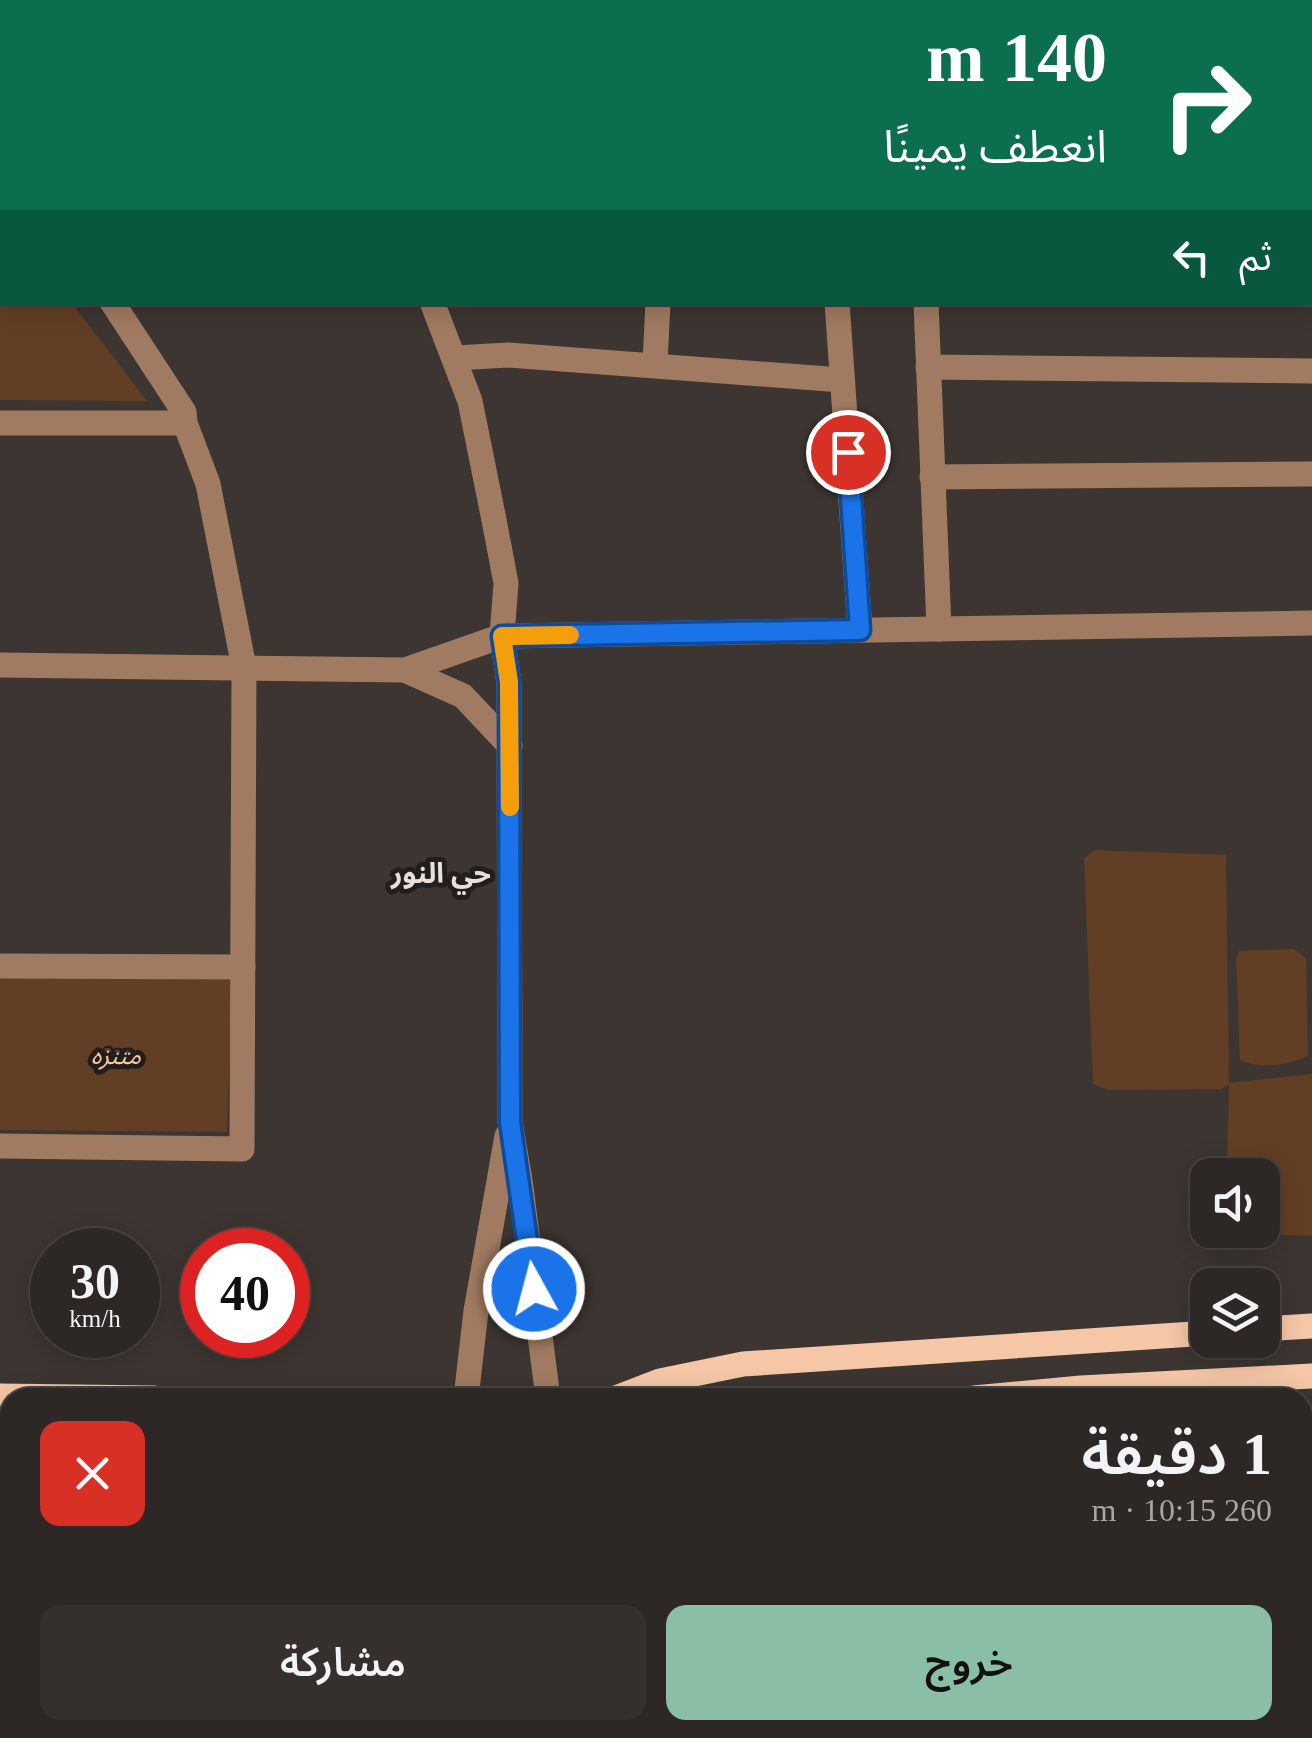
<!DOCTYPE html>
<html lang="ar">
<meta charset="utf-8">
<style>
:root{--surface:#2d2825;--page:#35302d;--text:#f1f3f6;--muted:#a7a6a7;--line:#484442;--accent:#8abfa5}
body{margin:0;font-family:"Times New Roman","Noto Sans Arabic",serif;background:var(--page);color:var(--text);direction:rtl;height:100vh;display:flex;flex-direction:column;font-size:38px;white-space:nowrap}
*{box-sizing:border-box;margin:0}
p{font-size:32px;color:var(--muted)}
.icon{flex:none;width:55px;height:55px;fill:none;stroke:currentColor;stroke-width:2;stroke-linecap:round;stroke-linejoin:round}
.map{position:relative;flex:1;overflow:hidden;direction:ltr}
.drawer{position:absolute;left:0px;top:1388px;width:1312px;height:352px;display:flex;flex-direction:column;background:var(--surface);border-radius:30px 30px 0 0;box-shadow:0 5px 25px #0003,0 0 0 2px var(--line);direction:rtl}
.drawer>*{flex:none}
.hud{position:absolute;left:0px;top:0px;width:1312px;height:305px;box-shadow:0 5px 25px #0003,0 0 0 2px var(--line);direction:rtl;background:#0b6e4f;color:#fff;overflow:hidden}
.controls{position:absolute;left:1190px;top:1158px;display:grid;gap:20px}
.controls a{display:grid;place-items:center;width:90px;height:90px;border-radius:20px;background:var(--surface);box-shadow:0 5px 25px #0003,0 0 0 2px var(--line);font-size:50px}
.speed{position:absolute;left:30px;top:1228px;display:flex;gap:20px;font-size:50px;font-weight:700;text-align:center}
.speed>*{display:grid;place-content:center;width:130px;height:130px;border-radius:50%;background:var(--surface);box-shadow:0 5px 25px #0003,0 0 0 2px var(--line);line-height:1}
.speed small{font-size:25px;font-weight:400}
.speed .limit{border:15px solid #d22;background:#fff;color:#111}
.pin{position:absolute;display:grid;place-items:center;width:85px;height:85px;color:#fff;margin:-42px;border:5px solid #fff;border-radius:50%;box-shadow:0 2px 10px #0007}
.me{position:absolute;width:110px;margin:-55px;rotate:353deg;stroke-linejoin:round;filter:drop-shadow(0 0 8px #0008)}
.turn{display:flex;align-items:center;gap:35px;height:210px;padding:0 40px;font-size:45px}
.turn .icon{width:130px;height:130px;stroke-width:2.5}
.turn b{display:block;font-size:70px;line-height:85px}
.then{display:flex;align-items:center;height:95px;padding:0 40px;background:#0003;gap:20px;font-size:38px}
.round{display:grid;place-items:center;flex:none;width:105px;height:105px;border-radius:20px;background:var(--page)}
.summary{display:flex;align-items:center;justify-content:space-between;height:170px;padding:0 40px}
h1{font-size:60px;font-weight:600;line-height:75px}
.cta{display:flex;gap:20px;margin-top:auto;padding:20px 40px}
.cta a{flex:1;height:115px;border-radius:20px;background:var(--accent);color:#111;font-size:40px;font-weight:600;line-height:115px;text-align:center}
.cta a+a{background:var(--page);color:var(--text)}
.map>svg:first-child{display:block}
.green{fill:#623f24}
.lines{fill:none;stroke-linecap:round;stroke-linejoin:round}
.minor{stroke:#a17b61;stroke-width:25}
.major{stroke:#f5c7a7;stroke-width:25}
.route-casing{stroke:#114b97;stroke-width:25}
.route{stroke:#1a73e8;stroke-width:18}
.slow{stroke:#f59e0b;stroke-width:18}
.labels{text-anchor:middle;stroke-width:10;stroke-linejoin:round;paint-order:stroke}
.park-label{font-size:25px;font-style:italic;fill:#fec69e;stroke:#211e1c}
.neighbourhood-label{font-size:28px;font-weight:bold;fill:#e8dfd9;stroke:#211e1c}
</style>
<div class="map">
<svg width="1312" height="1738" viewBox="0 0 1312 1738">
<rect width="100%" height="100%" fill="#3c3531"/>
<!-- green -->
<g class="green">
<path d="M 0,250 L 2,302 L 72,303 L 147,401 L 0,400 Z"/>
<path d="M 1095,850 L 1226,855 L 1229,1083 L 1312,1074 L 1312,1236 L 1239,1233 L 1235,1230 L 1262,1230 L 1262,1175 L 1227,1175 L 1229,1085 L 1221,1089 L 1108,1090 L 1093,1084 L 1084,858 Z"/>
<path d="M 1294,949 L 1306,958 L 1308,1055 C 1292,1066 1257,1069 1240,1060 L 1236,959 L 1239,951 Z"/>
<path d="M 0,977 L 232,979 L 227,1132 L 0,1130 Z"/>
<rect x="0" y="1443" width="10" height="142"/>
</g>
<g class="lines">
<!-- minor -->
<g class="minor">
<path d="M 182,0 L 186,2"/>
<path d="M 983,0 L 983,2"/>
<path d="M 264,2 L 264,0"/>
<path d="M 470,2 L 471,0"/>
<path d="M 777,2 L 777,0"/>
<path d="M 1310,115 L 1312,115"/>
<path d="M 0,220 L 2,221"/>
<path d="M 1310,234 L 1312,234"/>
<path d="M 432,302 L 470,401 L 494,520 L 506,583 L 502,636 L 509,683 L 510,1122 L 520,1180 L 548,1398"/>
<path d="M 837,302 L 860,630"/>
<path d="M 926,302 L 939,629"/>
<path d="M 455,358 L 508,355 L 842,380"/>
<path d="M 655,363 L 658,302"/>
<path d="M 928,367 L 1312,371"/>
<path d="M 0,423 L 185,423"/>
<path d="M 932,477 L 1312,474"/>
<path d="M 0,665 L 405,670 L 502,636 L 1312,623"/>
<path d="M 405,670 L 463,696 L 510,746"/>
<path d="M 0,966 L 243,967"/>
<path d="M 0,1146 L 242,1149 L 244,667 L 208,484 L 185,423 L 184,412 L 112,302"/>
<path d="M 466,1398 L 476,1311 L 507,1136"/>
<path d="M 89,1738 L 89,1730"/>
<path d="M 503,1738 L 504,1730"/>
</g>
<!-- major -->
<g class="major">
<path d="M 1262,1329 L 1312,1326"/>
<path d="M 0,1396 L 154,1398"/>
<path d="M 616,1398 L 660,1381 L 743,1364 L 1208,1333"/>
<path d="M 974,1398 L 1081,1388 L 1312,1376"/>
<path d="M 0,1603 L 10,1603"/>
</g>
</g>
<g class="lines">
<defs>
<path id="route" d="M 534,1289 L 510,1122 L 509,682 L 502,636 L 860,630 L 848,452"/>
</defs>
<!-- route casing -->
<use href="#route" class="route-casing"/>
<!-- route -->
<use href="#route" class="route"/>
<!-- slow -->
<path class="slow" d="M 510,807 L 509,682 L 502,636 L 570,635"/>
</g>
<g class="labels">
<!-- park labels -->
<g class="park-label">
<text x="116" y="1064">متنزه</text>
</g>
<!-- neighbourhood labels -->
<g class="neighbourhood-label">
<text x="441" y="883">حي النور</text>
</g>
</g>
</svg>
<div class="controls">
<a><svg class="icon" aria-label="sound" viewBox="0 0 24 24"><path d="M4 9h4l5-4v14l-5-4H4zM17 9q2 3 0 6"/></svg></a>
<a><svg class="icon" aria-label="layers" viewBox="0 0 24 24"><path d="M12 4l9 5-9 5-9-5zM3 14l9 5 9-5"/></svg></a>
</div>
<div class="speed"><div>30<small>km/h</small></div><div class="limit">40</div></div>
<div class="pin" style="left:848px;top:452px;background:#d93025"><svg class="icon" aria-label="arrive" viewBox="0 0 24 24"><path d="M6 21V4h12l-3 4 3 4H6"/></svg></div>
<svg class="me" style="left:534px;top:1289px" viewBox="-20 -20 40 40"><circle r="17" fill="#1a73e8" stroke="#fff" stroke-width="3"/><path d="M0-11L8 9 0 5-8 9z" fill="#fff"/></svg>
<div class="hud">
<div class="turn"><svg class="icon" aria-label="right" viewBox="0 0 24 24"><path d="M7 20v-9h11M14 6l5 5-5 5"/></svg><div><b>140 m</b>انعطف يمينًا</div></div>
<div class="then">ثم<svg class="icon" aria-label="left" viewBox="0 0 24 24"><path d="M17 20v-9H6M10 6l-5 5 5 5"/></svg></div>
</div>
<section class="drawer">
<div class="summary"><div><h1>1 دقيقة</h1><p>260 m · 10:15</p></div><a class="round" style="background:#d93025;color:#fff"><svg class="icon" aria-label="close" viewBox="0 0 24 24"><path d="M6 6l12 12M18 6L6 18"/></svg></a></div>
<div class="cta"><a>خروج</a><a>مشاركة</a></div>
</section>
</div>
